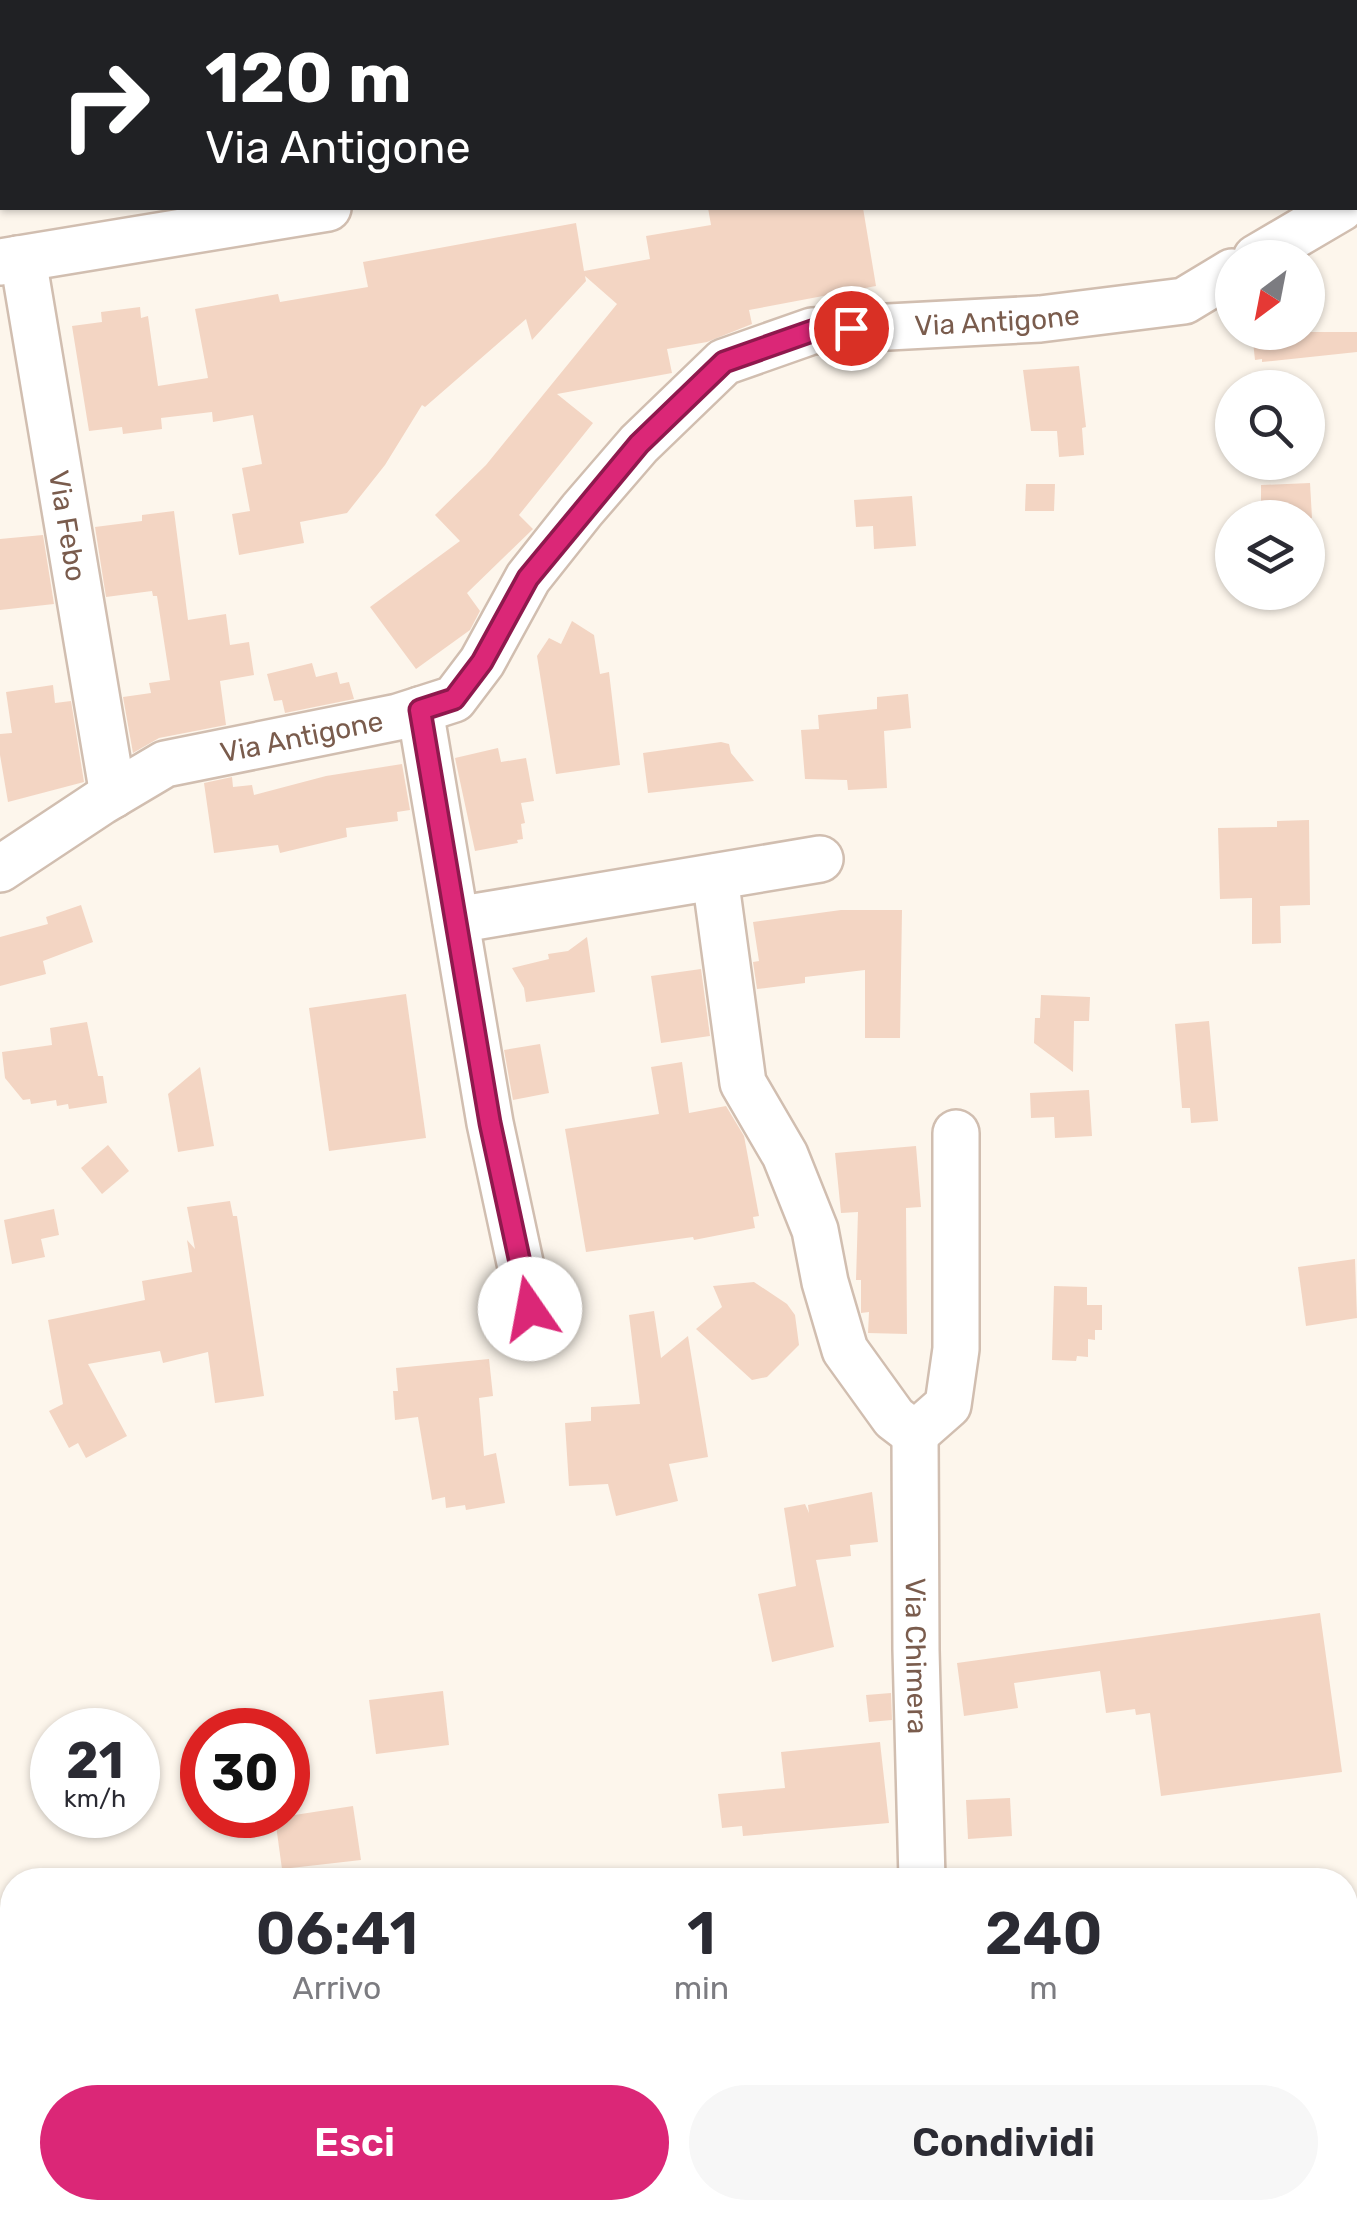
<!DOCTYPE html>
<html lang="it">
<style>
:root{--surface:#fff;--page:#f7f7f7;--text:#2b2b33;--muted:#7c7c81;--accent:#db2777}
body{margin:0;font-family:Rubik,sans-serif;background:var(--page);color:var(--text);height:100vh;display:flex;flex-direction:column;font-size:38px;white-space:nowrap}
*{box-sizing:border-box;margin:0}
p{font-size:32px;color:var(--muted)}
.icon{flex:none;width:55px;height:55px;fill:none;stroke:currentColor;stroke-width:2;stroke-linecap:round;stroke-linejoin:round}
.map{position:relative;flex:1;overflow:hidden}
.details{position:absolute;left:0px;top:1868px;width:1358px;height:352px;display:flex;flex-direction:column;background:var(--surface);border-radius:40px 40px 0 0;box-shadow:0 2px 8px #0004}
.details>*{flex:none}
.guide{position:absolute;left:0px;top:0px;width:1358px;height:210px;box-shadow:0 2px 8px #0004;background:#202124;color:#fff;overflow:hidden}
.needle{width:65px;rotate:212deg}
.tools{position:absolute;left:1215px;top:240px;display:grid;gap:20px}
.tools a{display:grid;place-items:center;width:110px;height:110px;border-radius:50%;background:var(--surface);box-shadow:0 2px 8px #0004;font-size:50px}
.speed{position:absolute;left:30px;top:1708px;display:flex;gap:20px;font-size:50px;font-weight:700;text-align:center}
.speed>*{display:grid;place-content:center;width:130px;height:130px;border-radius:50%;background:var(--surface);box-shadow:0 2px 8px #0004;line-height:1}
.speed small{font-size:25px;font-weight:400}
.speed .limit{border:15px solid #d22;background:#fff;color:#111}
.pin{position:absolute;display:grid;place-items:center;width:85px;height:85px;color:#fff;margin:-42px;border:5px solid #fff;border-radius:50%;box-shadow:0 2px 10px #0007}
.me{position:absolute;width:110px;margin:-55px;rotate:348deg;stroke-linejoin:round;filter:drop-shadow(0 0 8px #0008)}
.turn{display:flex;align-items:center;gap:35px;height:210px;padding:0 40px;font-size:45px}
.turn .icon{width:130px;height:130px;stroke-width:2.5}
.turn b{display:block;font-size:70px;line-height:85px}
.eta{display:flex;justify-content:space-evenly;align-items:center;height:170px;text-align:center}
.eta b{font-size:60px;font-weight:600;line-height:70px}
.button{display:flex;gap:20px;margin-top:auto;padding:20px 40px}
.button a{flex:1;height:115px;border-radius:60px;background:var(--accent);color:#fff;font-size:40px;font-weight:600;line-height:115px;text-align:center}
.button a+a{background:var(--page);color:var(--text)}
.map>svg:first-child{display:block}
.building{fill:#f3d5c3}
.lines{fill:none;stroke-linecap:round;stroke-linejoin:round}
.minor-casing{stroke:#d1beb0;stroke-width:50}
.minor{stroke:#fff;stroke-width:45}
.route-casing{stroke:#8e194d;stroke-width:25}
.route{stroke:#db2777;stroke-width:18}
.labels{text-anchor:middle;stroke-width:8;stroke-linejoin:round;paint-order:stroke}
.street-label{font-size:28px;fill:#7a5c4d;stroke:#fffaf3}
</style>
<div class="map">
<svg width="1357" height="2218" viewBox="0 0 1357 2218">
<rect width="100%" height="100%" fill="#fdf6ec"/>
<!-- building -->
<g class="building">
<path d="M 708,208 L 863,208 L 876,286 L 749,310 L 752,324 L 707,342 L 667,349 L 672,373 L 557,394 L 593,423 L 519,515 L 533,529 L 467,593 L 480,611 L 470,630 L 416,669 L 370,607 L 460,541 L 435,515 L 486,465 L 617,304 L 585,276 L 586,281 L 532,340 L 526,319 L 425,407 L 422,405 L 385,465 L 347,513 L 300,522 L 304,543 L 239,555 L 232,514 L 250,511 L 242,468 L 262,464 L 253,415 L 213,422 L 212,412 L 161,418 L 162,429 L 123,434 L 122,427 L 89,431 L 72,326 L 102,322 L 101,312 L 140,307 L 141,318 L 148,316 L 158,386 L 208,378 L 195,309 L 278,294 L 280,302 L 368,287 L 363,262 L 576,223 L 584,271 L 650,259 L 646,236 L 711,225 Z"/>
<path d="M 1252,332 L 1357,332 L 1357,352 L 1262,362 L 1262,359 L 1255,360 Z"/>
<path d="M 1079,366 L 1086,427 L 1082,428 L 1084,455 L 1059,457 L 1057,431 L 1031,431 L 1023,370 Z"/>
<path d="M 1310,483 L 1312,518 L 1261,518 L 1261,485 Z"/>
<path d="M 1026,484 L 1055,484 L 1054,511 L 1025,511 Z"/>
<path d="M 912,496 L 916,546 L 874,549 L 873,526 L 856,527 L 854,500 Z"/>
<path d="M 174,511 L 188,620 L 226,614 L 230,645 L 249,642 L 254,675 L 220,681 L 226,725 L 159,738 L 133,753 L 123,697 L 151,693 L 149,683 L 170,680 L 157,596 L 153,596 L 152,591 L 106,597 L 95,527 L 142,521 L 142,515 Z"/>
<path d="M 43,535 L 54,604 L 0,610 L 0,539 Z"/>
<path d="M 572,621 L 594,635 L 600,674 L 609,672 L 620,765 L 556,774 L 537,656 L 549,638 L 561,644 Z"/>
<path d="M 312,663 L 316,677 L 337,672 L 340,684 L 349,682 L 354,699 L 285,713 L 282,700 L 274,701 L 267,674 Z"/>
<path d="M 53,685 L 55,703 L 71,701 L 84,782 L 8,802 L 0,755 L 0,734 L 12,733 L 6,692 Z"/>
<path d="M 908,694 L 911,728 L 884,731 L 887,788 L 848,790 L 847,780 L 805,779 L 801,730 L 819,729 L 818,715 L 877,709 L 877,697 Z"/>
<path d="M 721,742 L 729,744 L 731,753 L 754,781 L 648,793 L 643,753 Z"/>
<path d="M 498,748 L 501,762 L 526,758 L 534,801 L 521,803 L 525,823 L 521,824 L 523,839 L 517,840 L 518,843 L 475,851 L 455,758 Z"/>
<path d="M 402,764 L 410,810 L 397,812 L 398,821 L 346,828 L 347,837 L 280,853 L 278,845 L 214,853 L 204,783 L 232,777 L 233,787 L 252,785 L 254,795 L 326,776 Z"/>
<path d="M 1309,820 L 1310,905 L 1280,906 L 1281,943 L 1252,944 L 1252,898 L 1220,899 L 1218,828 L 1277,827 L 1277,821 Z"/>
<path d="M 81,905 L 93,942 L 43,961 L 46,974 L 0,986 L 0,937 L 48,924 L 46,917 Z"/>
<path d="M 841,910 L 902,910 L 900,1038 L 865,1038 L 865,970 L 805,977 L 805,983 L 757,989 L 753,962 L 759,961 L 753,922 Z"/>
<path d="M 587,937 L 595,992 L 526,1002 L 524,988 L 512,968 L 549,959 L 548,954 L 568,951 Z"/>
<path d="M 701,969 L 710,1036 L 661,1043 L 651,976 Z"/>
<path d="M 406,994 L 426,1138 L 329,1151 L 309,1008 Z"/>
<path d="M 1041,995 L 1090,997 L 1089,1021 L 1074,1021 L 1073,1072 L 1034,1043 L 1035,1018 L 1040,1018 Z"/>
<path d="M 1209,1021 L 1218,1121 L 1191,1123 L 1190,1108 L 1182,1108 L 1175,1024 Z"/>
<path d="M 87,1022 L 98,1076 L 103,1076 L 107,1103 L 69,1109 L 68,1104 L 57,1106 L 56,1100 L 31,1104 L 30,1099 L 23,1100 L 5,1078 L 2,1052 L 52,1045 L 50,1028 Z"/>
<path d="M 540,1044 L 549,1093 L 513,1100 L 504,1050 Z"/>
<path d="M 682,1062 L 689,1113 L 726,1106 L 744,1136 L 759,1216 L 753,1217 L 755,1228 L 694,1240 L 693,1237 L 586,1252 L 565,1129 L 659,1114 L 651,1067 Z"/>
<path d="M 200,1067 L 214,1146 L 178,1152 L 168,1094 Z"/>
<path d="M 1089,1090 L 1092,1136 L 1055,1138 L 1054,1117 L 1031,1118 L 1030,1093 Z"/>
<path d="M 108,1145 L 129,1171 L 102,1194 L 81,1168 Z"/>
<path d="M 916,1146 L 921,1207 L 906,1208 L 907,1334 L 868,1333 L 869,1312 L 861,1313 L 861,1280 L 856,1280 L 858,1212 L 841,1213 L 835,1153 Z"/>
<path d="M 230,1201 L 233,1216 L 237,1216 L 264,1396 L 215,1403 L 208,1352 L 163,1363 L 160,1351 L 88,1364 L 127,1436 L 86,1458 L 78,1443 L 69,1448 L 49,1411 L 63,1404 L 48,1320 L 145,1300 L 142,1281 L 192,1272 L 187,1240 L 195,1249 L 187,1207 Z"/>
<path d="M 54,1209 L 59,1235 L 41,1239 L 45,1257 L 12,1264 L 4,1220 Z"/>
<path d="M 1355,1259 L 1357,1318 L 1306,1326 L 1298,1267 Z"/>
<path d="M 754,1282 L 787,1304 L 795,1315 L 799,1345 L 767,1377 L 752,1380 L 696,1329 L 722,1307 L 713,1286 Z"/>
<path d="M 1054,1286 L 1087,1287 L 1087,1305 L 1102,1305 L 1102,1330 L 1095,1330 L 1095,1340 L 1088,1339 L 1088,1357 L 1077,1356 L 1076,1361 L 1052,1360 Z"/>
<path d="M 654,1311 L 661,1358 L 688,1336 L 708,1457 L 669,1464 L 678,1501 L 616,1516 L 608,1484 L 569,1486 L 565,1423 L 591,1421 L 591,1407 L 640,1404 L 629,1315 Z"/>
<path d="M 489,1359 L 493,1396 L 479,1398 L 484,1456 L 496,1453 L 505,1503 L 466,1510 L 465,1505 L 446,1508 L 445,1497 L 432,1500 L 418,1417 L 395,1420 L 393,1391 L 398,1391 L 396,1368 Z"/>
<path d="M 872,1492 L 878,1542 L 850,1545 L 851,1556 L 816,1560 L 834,1647 L 772,1662 L 758,1594 L 796,1586 L 784,1508 L 805,1504 L 809,1513 L 808,1505 Z"/>
<path d="M 1320,1613 L 1342,1772 L 1161,1796 L 1150,1713 L 1136,1715 L 1135,1709 L 1106,1713 L 1100,1671 L 1014,1683 L 1018,1708 L 964,1716 L 957,1663 Z"/>
<path d="M 443,1691 L 449,1745 L 376,1754 L 369,1700 Z"/>
<path d="M 891,1693 L 892,1720 L 869,1722 L 866,1695 Z"/>
<path d="M 880,1742 L 889,1823 L 743,1836 L 742,1826 L 722,1828 L 718,1794 L 785,1788 L 781,1752 Z"/>
<path d="M 1010,1798 L 1012,1836 L 968,1839 L 966,1800 Z"/>
<path d="M 353,1806 L 361,1860 L 282,1869 L 275,1818 Z"/>
</g>
<g class="lines">
<defs>
<g id="minor">
<path d="M 606,2 L 610,0"/>
<path d="M 1316,2 L 1329,0"/>
<path d="M 1256,258 L 1341,208"/>
<path id="s1" d="M 18,259 L 26,277 L 113,795"/>
<path d="M 0,262 L 328,208"/>
<path d="M 420,710 L 490,1123 L 530,1309"/>
<path id="s2" d="M 0,869 L 101,802 L 165,764 L 398,717 L 454,699 L 482,662 L 528,578 L 582,510 L 639,444 L 724,362 L 812,331 L 1040,319 L 1184,301 L 1232,272"/>
<path d="M 715,877 L 743,1083 L 785,1155 L 815,1230 L 825,1282 L 845,1350 L 894,1418 L 915,1434"/>
<path d="M 456,920 L 820,859"/>
<path id="s3" d="M 915,1434 L 916,1650 L 922,1880"/>
<path d="M 915,1434 L 948,1405 L 956,1349 L 956,1133"/>
<path d="M 1345,2204 L 1357,2203"/>
<path d="M 931,2209 L 1025,2208"/>
</g>
</defs>
<!-- minor casing -->
<use href="#minor" class="minor-casing"/>
<!-- minor -->
<use href="#minor" class="minor"/>
</g>
<g class="lines">
<defs>
<path id="route" d="M 530,1309 L 490,1123 L 420,710 L 454,699 L 482,662 L 528,578 L 639,444 L 724,362 L 812,331 L 851,328"/>
</defs>
<!-- route casing -->
<use href="#route" class="route-casing"/>
<!-- route -->
<use href="#route" class="route"/>
</g>
<g class="labels">
<!-- street labels -->
<g class="street-label">
<text dy="10" stroke="none"><textPath href="#s2" startOffset="1205">Via Antigone</textPath></text>
<text dy="10" stroke="none"><textPath href="#s1" startOffset="272">Via Febo</textPath></text>
<text dy="10" stroke="none"><textPath href="#s2" startOffset="335">Via Antigone</textPath></text>
<text dy="10" stroke="none"><textPath href="#s3" startOffset="222">Via Chimera</textPath></text>
</g>
</g>
</svg>
<div class="tools">
<a><svg class="needle" viewBox="-14 -14 28 28"><path d="M0-13l5 13h-10z" fill="#e53935"/><path d="M0 13l5-13h-10z" fill="#7c7c81"/></svg></a>
<a><svg class="icon" aria-label="search" viewBox="0 0 24 24"><circle cx="10" cy="10" r="6"/><path d="M15 15l6 6"/></svg></a>
<a><svg class="icon" aria-label="layers" viewBox="0 0 24 24"><path d="M12 4l9 5-9 5-9-5zM3 14l9 5 9-5"/></svg></a>
</div>
<div class="speed"><div>21<small>km/h</small></div><div class="limit">30</div></div>
<div class="pin" style="left:851px;top:328px;background:#d93025"><svg class="icon" aria-label="arrive" viewBox="0 0 24 24"><path d="M6 21V4h12l-3 4 3 4H6"/></svg></div>
<svg class="me" style="left:530px;top:1309px" viewBox="-20 -20 40 40"><circle r="19" fill="#fff"/><path d="M0-13L10 11 0 6-10 11z" fill="#db2777"/></svg>
<div class="guide">
<div class="turn"><svg class="icon" aria-label="right" viewBox="0 0 24 24"><path d="M7 20v-9h11M14 6l5 5-5 5"/></svg><div><b>120 m</b>Via Antigone</div></div>
</div>
<section class="details">
<div class="eta">
<div><b>06:41</b><p>Arrivo</p></div>
<div><b>1</b><p>min</p></div>
<div><b>240</b><p>m</p></div>
</div>
<div class="button"><a>Esci</a><a>Condividi</a></div>
</section>
</div>
